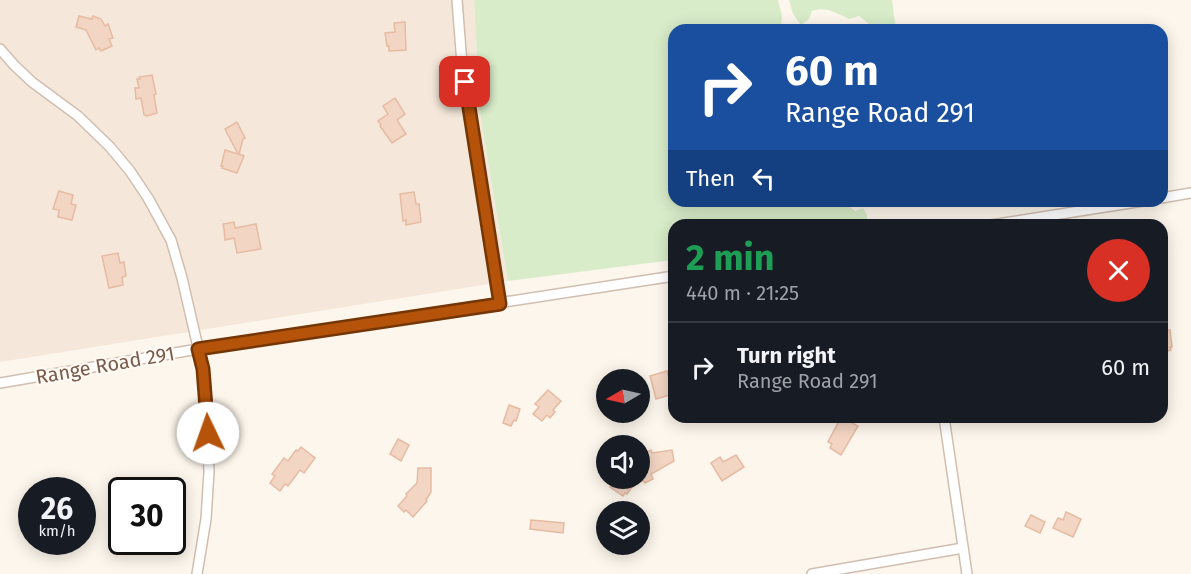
<!DOCTYPE html>
<meta charset="utf-8">
<style>
:root{--surface:#171b24;--page:#242831;--text:#f1f3f6;--muted:#9ea1a6;--line:#363941}
body{margin:0;font-family:"Fira Sans",sans-serif;background:var(--page);color:var(--text);height:100vh;display:flex;flex-direction:column;font-size:22px;white-space:nowrap}
*{box-sizing:border-box;margin:0}
p{font-size:20px;color:var(--muted)}
.icon{flex:none;width:33px;height:33px;fill:none;stroke:currentColor;stroke-width:2;stroke-linecap:round;stroke-linejoin:round}
.map{position:relative;flex:1;overflow:hidden}
.panel{position:absolute;left:668px;top:219px;width:500px;height:204px;display:flex;flex-direction:column;background:var(--surface);border-radius:18px;box-shadow:0 3px 15px #0003}
.panel>*{flex:none}
.guide{position:absolute;left:668px;top:24px;width:500px;height:183px;border-radius:18px;box-shadow:0 3px 15px #0003;background:#1a4fa0;color:#fff;overflow:hidden}
.needle{width:39px;rotate:261deg}
.controls{position:absolute;left:596px;top:369px;display:grid;gap:12px}
.controls a{display:grid;place-items:center;width:54px;height:54px;border-radius:50%;background:var(--surface);box-shadow:0 3px 15px #0003;font-size:30px}
.speed{position:absolute;left:18px;top:477px;display:flex;gap:12px;font-size:30px;font-weight:700;text-align:center}
.speed>*{display:grid;place-content:center;width:78px;height:78px;border-radius:50%;background:var(--surface);box-shadow:0 3px 15px #0003;line-height:1}
.speed small{font-size:15px;font-weight:400}
.speed .limit{border:3px solid #111;border-radius:9px;background:#fff;color:#111}
.pin{position:absolute;display:grid;place-items:center;width:51px;height:51px;color:#fff;margin:-26px;border-radius:12px;box-shadow:0 3px 9px #0006}
.me{position:absolute;width:66px;margin:-33px;rotate:357deg;stroke-linejoin:round;filter:drop-shadow(0 0 4px #0008)}
.turn{display:flex;align-items:center;gap:21px;height:126px;padding:0 18px;font-size:27px}
.turn .icon{width:78px;height:78px;stroke-width:2.5}
.turn b{display:block;font-size:42px;line-height:51px}
.then{display:flex;align-items:center;height:57px;padding:0 18px;background:#0003;gap:12px;font-size:22px}
.round{display:grid;place-items:center;flex:none;width:63px;height:63px;border-radius:32px;background:var(--page)}
.summary{display:flex;align-items:center;justify-content:space-between;height:102px;padding:0 18px}
h1{font-size:36px;font-weight:700;line-height:45px;color:#1e9e55}
ul{padding:0;list-style:none}
li{display:flex;align-items:center;gap:18px;height:90px;padding:0 18px;border-top:2px solid var(--line)}
li div{flex:1}
li b{display:block;font-size:22px}
li em{font-style:normal}
.map>svg:first-child{display:block}
.residential{fill:#f5e8da}
.green{fill:#d8ecc9}
.building{fill:#f3d5c3;stroke:#e6bba3;stroke-width:1.5}
.lines{fill:none;stroke-linecap:round;stroke-linejoin:round}
.minor-casing{stroke:#d1beb0;stroke-width:12}
.minor{stroke:#fff;stroke-width:9}
.route-casing{stroke:#753606;stroke-width:15}
.route{stroke:#b45309;stroke-width:10}
.labels{text-anchor:middle;stroke-width:4.5;stroke-linejoin:round;paint-order:stroke}
.street-label{font-size:20px;fill:#7a5c4d;stroke:#fffaf3}
</style>
<div class="map">
<svg width="1191" height="574" viewBox="0 0 1191 574">
<rect width="100%" height="100%" fill="#fdf6ec"/>
<!-- residential -->
<path class="residential" d="M 0,0 L 474,0 L 480,113 L 508,281 L 0,362 Z"/>
<!-- green -->
<g class="green">
<path d="M 474,0 L 778,0 L 782,16 L 781,30 L 674,30 L 674,201 L 844,201 L 846,204 L 855,211 L 863,208 L 867,215 L 867,225 L 674,225 L 673,260 L 508,281 L 480,113 Z"/>
<path d="M 789,0 L 892,0 L 896,30 L 877,30 L 859,16 L 849,19 C 836,13 826,6 812,11 L 809,19 L 801,25 L 793,14 Z"/>
</g>
<!-- building -->
<g class="building">
<path d="M 79,16 L 92,19 L 93,16 L 101,19 L 105,26 L 108,24 L 113,38 L 109,39 L 112,46 L 101,51 L 99,48 L 96,50 L 86,30 L 76,27 Z"/>
<path d="M 405,22 L 406,50 L 389,51 L 389,46 L 387,46 L 385,33 L 395,32 L 394,23 Z"/>
<path d="M 152,75 L 156,94 L 154,95 L 157,113 L 147,116 L 144,115 L 141,98 L 136,99 L 135,88 L 139,88 L 137,79 L 140,79 L 139,77 Z"/>
<path d="M 395,98 L 405,114 L 397,120 L 406,134 L 392,143 L 380,126 L 381,125 L 378,121 L 388,114 L 383,106 Z"/>
<path d="M 237,122 L 245,138 L 243,139 L 239,154 L 244,156 L 237,173 L 222,168 L 223,166 L 221,166 L 225,150 L 238,154 L 225,129 Z"/>
<path d="M 59,191 L 73,195 L 71,204 L 76,205 L 72,220 L 58,217 L 59,210 L 53,209 Z"/>
<path d="M 414,192 L 416,204 L 419,204 L 421,222 L 406,225 L 406,220 L 403,221 L 400,194 Z"/>
<path d="M 234,222 L 235,228 L 256,224 L 261,249 L 237,253 L 234,238 L 225,240 L 224,229 L 223,224 Z"/>
<path d="M 118,253 L 120,263 L 124,262 L 126,276 L 122,277 L 123,285 L 109,288 L 102,256 Z"/>
<path d="M 1170,330 L 1172,347 L 1170,347 L 1171,350 L 1164,352 L 1163,348 L 1161,348 L 1161,332 Z"/>
<path d="M 667,371 L 673,394 L 656,399 L 650,376 Z"/>
<path d="M 548,390 L 561,401 L 553,410 L 555,412 L 550,418 L 547,415 L 542,421 L 533,414 L 539,407 L 535,404 Z"/>
<path d="M 509,405 L 520,409 L 516,421 L 514,420 L 511,426 L 503,423 Z"/>
<path d="M 841,417 L 858,426 L 841,455 L 830,448 L 832,444 L 828,442 Z"/>
<path d="M 398,439 L 409,445 L 401,461 L 390,454 Z"/>
<path d="M 301,447 L 315,458 L 304,473 L 300,470 L 288,486 L 285,484 L 280,491 L 270,483 L 275,476 L 272,474 L 284,458 L 288,461 L 296,450 L 298,451 Z"/>
<path d="M 651,450 L 652,453 L 672,450 L 674,461 L 651,474 L 653,479 L 645,483 L 643,480 L 632,487 L 627,494 L 625,493 L 623,496 L 610,487 L 617,478 L 639,478 L 639,459 L 644,456 L 643,454 Z"/>
<path d="M 736,455 L 744,467 L 722,481 L 711,463 L 720,457 L 723,462 Z"/>
<path d="M 418,468 L 431,468 L 431,492 L 426,500 L 427,501 L 413,517 L 406,510 L 404,512 L 398,506 L 407,496 L 406,494 L 417,483 Z"/>
<path d="M 1066,512 L 1081,519 L 1073,537 L 1053,528 L 1058,518 L 1063,520 Z"/>
<path d="M 1031,515 L 1045,522 L 1040,533 L 1025,526 Z"/>
<path d="M 531,520 L 564,523 L 563,533 L 530,529 Z"/>
</g>
<g class="lines">
<defs>
<g id="minor">
<path d="M 457,0 L 462,64 L 500,304"/>
<path d="M 0,49 L 14,65 L 32,82 L 78,116 L 110,147 L 130,171 L 148,198 L 171,240 L 182,278 L 203,369 L 207,414 L 209,472 L 206,519 L 197,574"/>
<path d="M 1161,198 L 1191,193"/>
<path d="M 991,225 L 1143,201"/>
<path d="M 0,383 L 198,349 L 674,276"/>
<path d="M 944,417 L 967,574"/>
<path d="M 812,574 L 963,548"/>
</g>
</defs>
<!-- minor casing -->
<use href="#minor" class="minor-casing"/>
<!-- minor -->
<use href="#minor" class="minor"/>
</g>
<g class="lines">
<defs>
<path id="route" d="M 208,433 L 203,369 L 198,349 L 500,304 L 465,82"/>
</defs>
<!-- route casing -->
<use href="#route" class="route-casing"/>
<!-- route -->
<use href="#route" class="route"/>
</g>
<g class="labels">
<!-- street labels -->
<g class="street-label">
<text transform="translate(105 365) rotate(-10)" y="7">Range Road 291</text>
</g>
</g>
</svg>
<div class="controls">
<a><svg class="needle" viewBox="-14 -14 28 28"><path d="M0-13l5 13h-10z" fill="#e53935"/><path d="M0 13l5-13h-10z" fill="#9ea1a6"/></svg></a>
<a><svg class="icon" aria-label="sound" viewBox="0 0 24 24"><path d="M4 9h4l5-4v14l-5-4H4zM17 9q2 3 0 6"/></svg></a>
<a><svg class="icon" aria-label="layers" viewBox="0 0 24 24"><path d="M12 4l9 5-9 5-9-5zM3 14l9 5 9-5"/></svg></a>
</div>
<div class="speed"><div>26<small>km/h</small></div><div class="limit">30</div></div>
<div class="pin" style="left:465px;top:82px;background:#d93025"><svg class="icon" aria-label="arrive" viewBox="0 0 24 24"><path d="M6 21V4h12l-3 4 3 4H6"/></svg></div>
<svg class="me" style="left:208px;top:433px" viewBox="-20 -20 40 40"><circle r="19" fill="#fff"/><path d="M0-13L10 11 0 6-10 11z" fill="#b45309"/></svg>
<div class="guide">
<div class="turn"><svg class="icon" aria-label="right" viewBox="0 0 24 24"><path d="M7 20v-9h11M14 6l5 5-5 5"/></svg><div><b>60 m</b>Range Road 291</div></div>
<div class="then">Then<svg class="icon" aria-label="left" viewBox="0 0 24 24"><path d="M17 20v-9H6M10 6l-5 5 5 5"/></svg></div>
</div>
<section class="panel">
<div class="summary"><div><h1>2 min</h1><p>440 m · 21:25</p></div><a class="round" style="background:#d93025;color:#fff"><svg class="icon" aria-label="close" viewBox="0 0 24 24"><path d="M6 6l12 12M18 6L6 18"/></svg></a></div>
<ul>
<li><svg class="icon" aria-label="right" viewBox="0 0 24 24"><path d="M7 20v-9h11M14 6l5 5-5 5"/></svg><div><b>Turn right</b><p>Range Road 291</p></div><em>60 m</em></li>
</ul>
</section>
</div>
